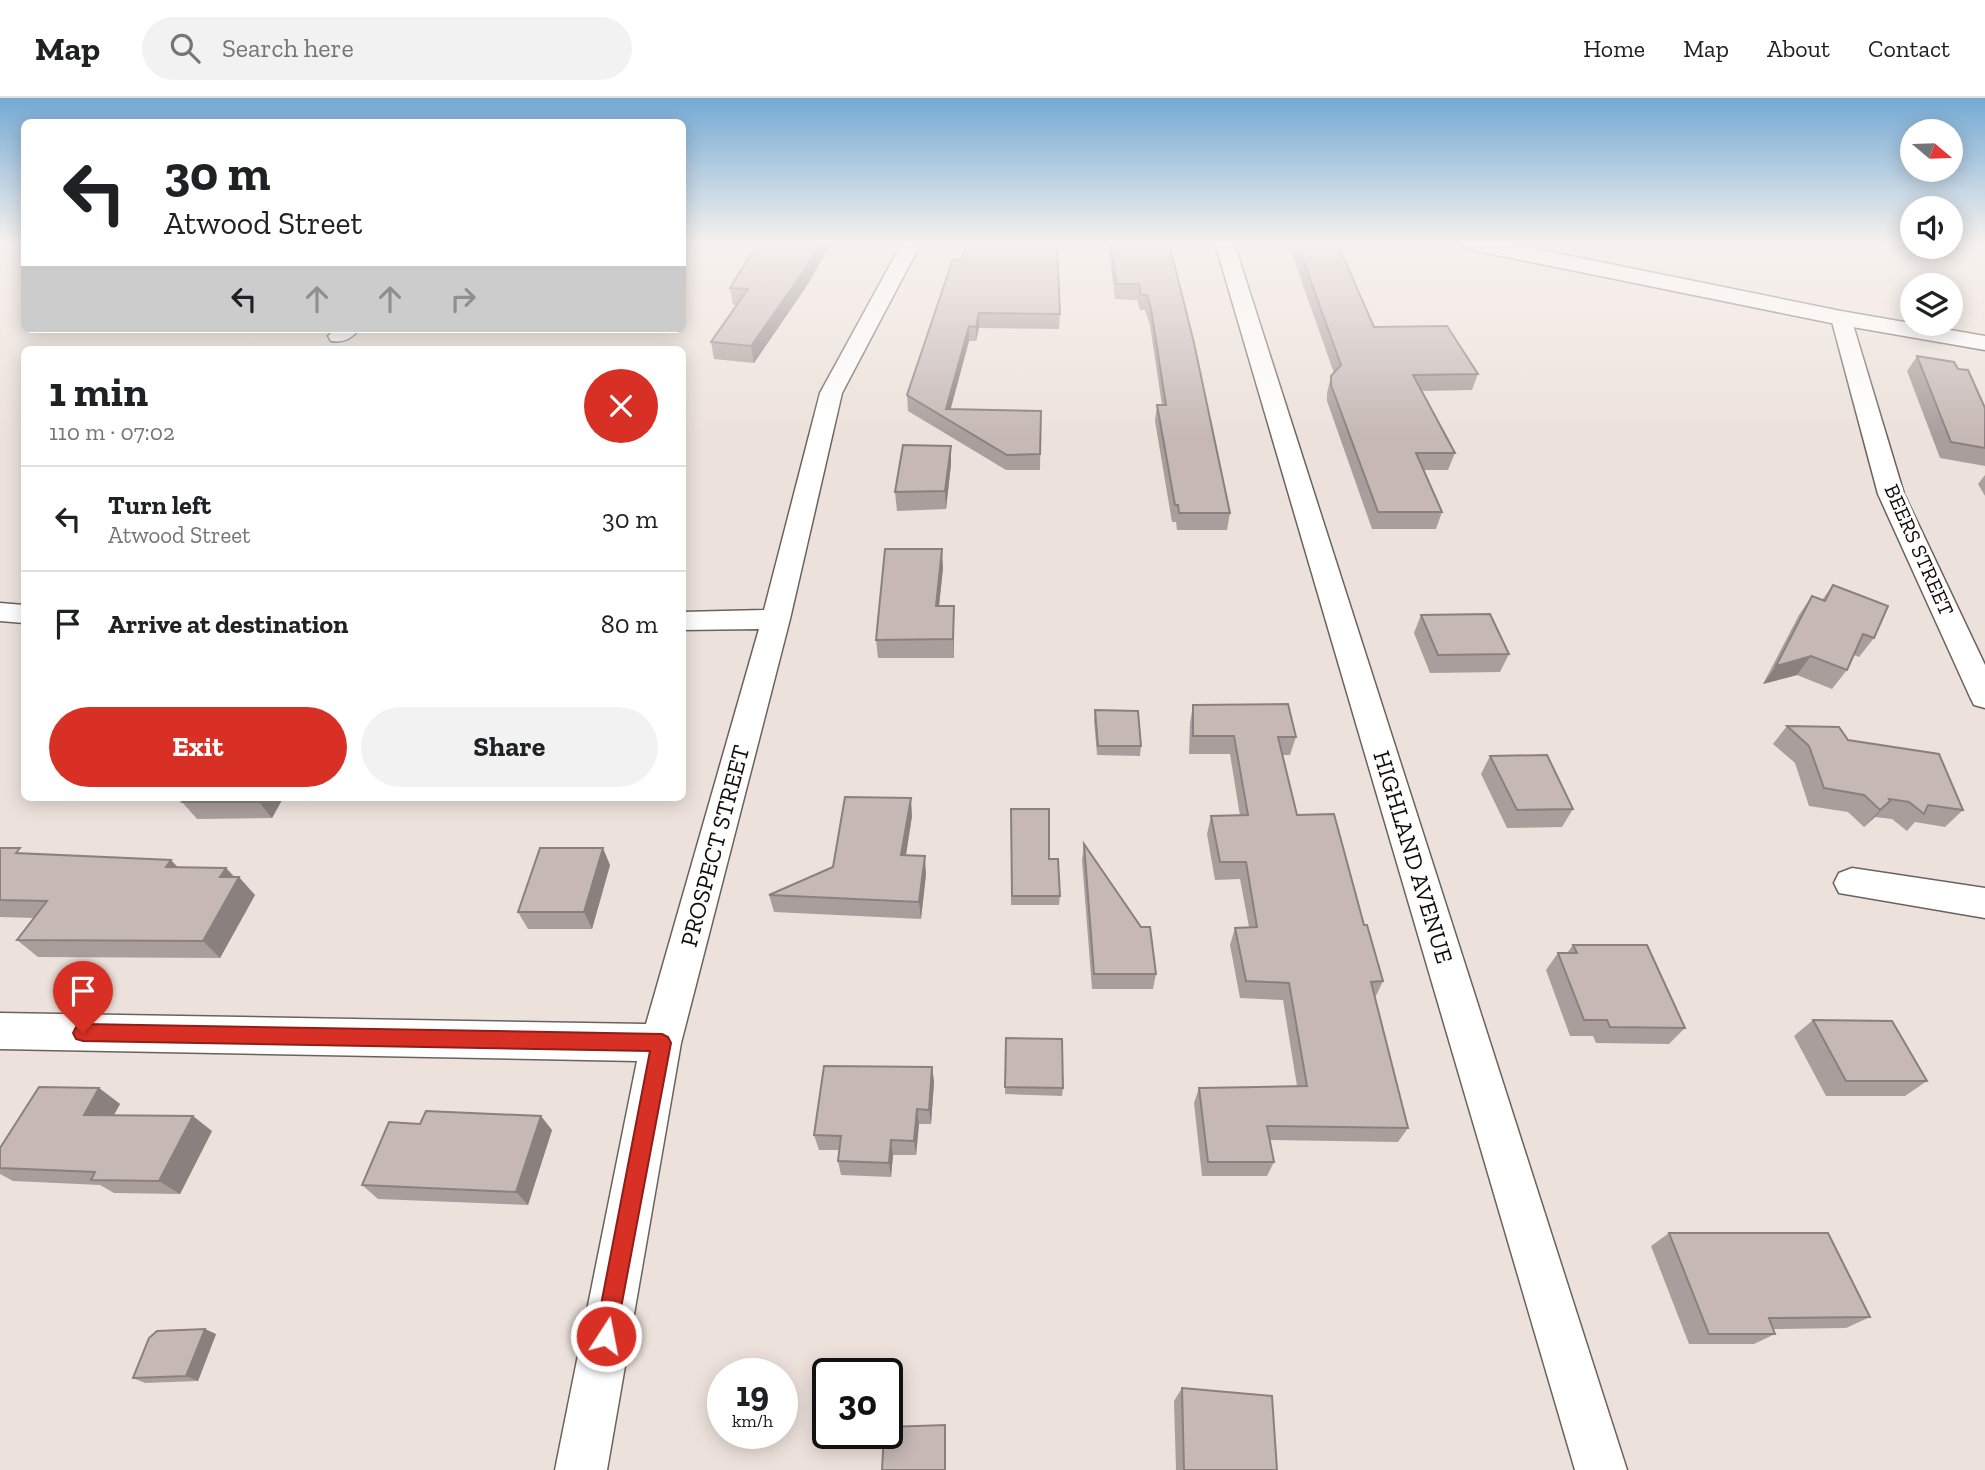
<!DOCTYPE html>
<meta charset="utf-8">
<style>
:root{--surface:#fff;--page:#f2f2f2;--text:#202124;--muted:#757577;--line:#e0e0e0;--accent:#d93025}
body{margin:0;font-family:"Zilla Slab",serif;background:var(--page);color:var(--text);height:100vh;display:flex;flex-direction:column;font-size:26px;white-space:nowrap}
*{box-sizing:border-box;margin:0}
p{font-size:23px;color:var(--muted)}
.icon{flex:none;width:38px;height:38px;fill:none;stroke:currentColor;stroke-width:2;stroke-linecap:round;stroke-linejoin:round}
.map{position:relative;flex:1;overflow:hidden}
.drawer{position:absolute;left:21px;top:248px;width:665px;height:455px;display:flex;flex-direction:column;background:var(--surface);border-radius:10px;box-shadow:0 4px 18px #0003}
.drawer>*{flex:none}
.guide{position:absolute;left:21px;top:21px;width:665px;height:214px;border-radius:10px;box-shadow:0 4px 18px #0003;background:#fff;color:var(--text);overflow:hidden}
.needle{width:46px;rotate:109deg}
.buttons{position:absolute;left:1900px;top:21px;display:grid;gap:14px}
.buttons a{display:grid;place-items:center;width:63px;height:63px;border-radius:50%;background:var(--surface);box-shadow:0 4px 18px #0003;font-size:35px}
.speed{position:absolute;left:707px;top:1260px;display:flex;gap:14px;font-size:35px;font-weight:700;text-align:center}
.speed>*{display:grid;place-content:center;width:91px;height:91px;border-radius:50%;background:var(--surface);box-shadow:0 4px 18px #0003;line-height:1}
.speed small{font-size:18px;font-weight:400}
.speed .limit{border:4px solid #111;border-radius:10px;background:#fff;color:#111}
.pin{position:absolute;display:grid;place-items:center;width:60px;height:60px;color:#fff;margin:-72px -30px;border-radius:50% 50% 50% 0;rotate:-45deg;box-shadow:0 0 7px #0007}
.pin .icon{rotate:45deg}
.me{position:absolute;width:77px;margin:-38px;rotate:11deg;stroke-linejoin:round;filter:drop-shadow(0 0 5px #0008)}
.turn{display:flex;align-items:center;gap:24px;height:147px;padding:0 28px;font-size:32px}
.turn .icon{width:91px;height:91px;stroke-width:2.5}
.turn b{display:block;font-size:49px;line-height:60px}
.lanes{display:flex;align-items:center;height:66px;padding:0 28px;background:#0003;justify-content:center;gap:35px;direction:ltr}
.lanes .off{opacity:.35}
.round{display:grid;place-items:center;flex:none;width:74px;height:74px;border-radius:37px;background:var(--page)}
.overview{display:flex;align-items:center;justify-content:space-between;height:119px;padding:0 28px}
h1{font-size:42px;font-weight:700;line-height:52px}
.button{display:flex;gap:14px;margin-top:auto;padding:14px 28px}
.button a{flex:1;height:80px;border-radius:42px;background:var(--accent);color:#fff;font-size:28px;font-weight:700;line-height:80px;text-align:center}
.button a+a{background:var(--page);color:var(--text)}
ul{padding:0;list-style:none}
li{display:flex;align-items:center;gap:21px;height:105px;padding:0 28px;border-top:2px solid var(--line)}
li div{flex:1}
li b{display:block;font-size:26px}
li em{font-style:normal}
header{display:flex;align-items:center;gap:42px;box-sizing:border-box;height:98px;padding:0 35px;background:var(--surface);border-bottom:2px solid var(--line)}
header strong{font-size:33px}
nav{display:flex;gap:38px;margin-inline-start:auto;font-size:24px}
.search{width:490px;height:63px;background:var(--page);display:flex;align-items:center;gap:18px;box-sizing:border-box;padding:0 24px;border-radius:38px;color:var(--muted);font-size:26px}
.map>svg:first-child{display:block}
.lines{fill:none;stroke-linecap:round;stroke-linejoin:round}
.minor-casing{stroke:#6b625c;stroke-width:3}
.tertiary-casing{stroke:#6b625c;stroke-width:3}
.minor{fill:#fff;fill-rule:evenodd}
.tertiary{fill:#fff;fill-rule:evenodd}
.wall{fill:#a99e9c}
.shaded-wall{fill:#8a817f}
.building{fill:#c5b8b5;stroke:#8a817f;stroke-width:2}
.route{fill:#d93025;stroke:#8d1f18;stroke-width:2}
.labels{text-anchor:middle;stroke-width:7;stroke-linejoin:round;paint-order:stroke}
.far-street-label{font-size:21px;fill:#110d0b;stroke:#fff}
.street-label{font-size:24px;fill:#110d0b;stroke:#fff}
</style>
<header>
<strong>Map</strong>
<div class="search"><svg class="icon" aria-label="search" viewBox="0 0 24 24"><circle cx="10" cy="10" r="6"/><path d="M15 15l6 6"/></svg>Search here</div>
<nav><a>Home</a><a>Map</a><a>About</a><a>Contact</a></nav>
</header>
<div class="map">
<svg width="1985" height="1372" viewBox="0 0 1985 1372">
<rect width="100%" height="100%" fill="#ede2db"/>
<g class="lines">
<defs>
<g id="minor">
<path d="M 902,145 L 921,145 L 842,295 L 790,521 L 681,945 L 607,1372 L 555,1372 L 637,963 L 0,951 L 0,915 L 646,926 L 759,531 L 682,532 L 682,514 L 764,512 L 820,295 Z"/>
<path d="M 1215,145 L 1234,145 L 1627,1372 L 1575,1372 Z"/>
<path d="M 1841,214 L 1848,216 L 1851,220 L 1904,396 L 1985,567 L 1985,610 L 1974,607 L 1970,599 L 1878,396 L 1831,220 L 1834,216 Z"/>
<path d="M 335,231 L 359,231 C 352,241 343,245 331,243 L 328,238 Z"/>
<path d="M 0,505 L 24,507 L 24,525 L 0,523 Z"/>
<path d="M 1852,770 L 1985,790 L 1985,820 L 1839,795 L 1834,785 L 1839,775 Z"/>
</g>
<path id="tertiary" d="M 1461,145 L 1507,145 L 1841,213 L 1985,238 L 1985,252 L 1841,227 L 1472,152 L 1464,150 Z"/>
</defs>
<!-- minor casing -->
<use href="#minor" class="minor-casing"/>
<!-- tertiary casing -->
<use href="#tertiary" class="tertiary-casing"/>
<!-- minor -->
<use href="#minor" class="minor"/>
<!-- tertiary -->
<use href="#tertiary" class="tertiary"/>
</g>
<!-- wall -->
<g class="wall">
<path d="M 754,145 L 840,145 L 837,150 L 828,150 L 808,186 L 754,265 L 714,261 L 711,244 L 737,207 L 733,207 L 730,190 L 755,150 Z"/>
<path d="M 1108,145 L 1169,145 L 1230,415 L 1227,432 L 1177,432 L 1176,424 L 1172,424 L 1155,323 L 1157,307 L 1162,307 L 1150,227 L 1145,212 L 1140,212 L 1137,202 L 1115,201 Z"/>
<path d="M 1288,145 L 1337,145 L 1374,229 L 1478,276 L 1472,292 L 1421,293 L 1455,355 L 1448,372 L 1424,372 L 1442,414 L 1436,431 L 1372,431 L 1327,303 L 1327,295 L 1331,278 L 1334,275 Z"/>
<path d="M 953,161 L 1060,216 L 1059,231 L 979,230 L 976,243 L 969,243 L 950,311 L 1041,313 L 1040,372 L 1006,372 L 908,313 L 907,297 Z"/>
<path d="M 1917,258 L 1958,271 L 1985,310 L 1985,368 L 1940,360 L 1907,273 Z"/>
<path d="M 951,348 L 951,366 L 946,411 L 897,413 L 895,394 Z"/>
<path d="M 1985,377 L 1985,398 L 1978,386 Z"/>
<path d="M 943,470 L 939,508 L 954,526 L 954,560 L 878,560 L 876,542 Z"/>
<path d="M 1833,487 L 1874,540 L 1859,559 L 1854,557 L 1847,572 L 1832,591 L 1797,577 L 1763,586 L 1799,517 L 1812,498 L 1822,502 Z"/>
<path d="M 1421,517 L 1509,556 L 1500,574 L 1430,575 L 1414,535 Z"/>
<path d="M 1193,607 L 1296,639 L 1290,657 L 1283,657 L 1297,717 L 1364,827 L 1383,883 L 1375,900 L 1408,1030 L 1398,1044 L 1269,1042 L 1274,1064 L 1267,1078 L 1202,1078 L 1194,1005 L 1199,990 L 1297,988 L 1283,902 L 1240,900 L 1230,847 L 1235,830 L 1249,829 L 1240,781 L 1215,782 L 1207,736 L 1211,718 L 1240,718 L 1230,656 L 1189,656 L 1190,625 Z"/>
<path d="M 1095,612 L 1141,648 L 1140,658 L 1097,657 L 1094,622 Z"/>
<path d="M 1787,628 L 1848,642 L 1963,712 L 1945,729 L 1915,724 L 1907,733 L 1892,721 L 1875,719 L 1864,729 L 1848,714 L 1809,708 L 1795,665 L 1773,646 Z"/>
<path d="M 1490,658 L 1573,711 L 1562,729 L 1507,730 L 1481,676 Z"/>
<path d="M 185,700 L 283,700 L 272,720 L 197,721 L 182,704 Z"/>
<path d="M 1011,711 L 1049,761 L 1060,798 L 1059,807 L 1011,807 Z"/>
<path d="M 912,718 L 906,757 L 926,776 L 921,821 L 774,814 L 769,797 L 833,769 Z"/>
<path d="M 1084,746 L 1156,876 L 1153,891 L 1092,891 L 1082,762 Z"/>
<path d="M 0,750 L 25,756 L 178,770 L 226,770 L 235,779 L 255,797 L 220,860 L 38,859 L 17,842 L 34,820 L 0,819 Z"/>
<path d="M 610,767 L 592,831 L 528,831 L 518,814 Z"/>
<path d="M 1573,847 L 1685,930 L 1669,946 L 1596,945 L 1593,938 L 1570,938 L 1546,872 L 1558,855 L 1567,855 Z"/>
<path d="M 1813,922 L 1927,983 L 1905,998 L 1826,998 L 1794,938 Z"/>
<path d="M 1006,940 L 1063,990 L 1062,998 L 1005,996 Z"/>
<path d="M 932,969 L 934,984 L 931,1026 L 919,1026 L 916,1057 L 893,1057 L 891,1079 L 841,1077 L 838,1063 L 839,1052 L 819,1052 L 814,1037 Z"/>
<path d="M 99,990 L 120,1006 L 114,1017 L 212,1033 L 180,1096 L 114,1095 L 100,1087 L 13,1083 L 0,1076 L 0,1050 Z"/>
<path d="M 552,1032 L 528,1107 L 378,1101 L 362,1087 Z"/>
<path d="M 1669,1135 L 1870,1219 L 1846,1230 L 1773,1231 L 1775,1236 L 1754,1246 L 1689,1246 L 1651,1148 Z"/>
<path d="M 216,1236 L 198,1283 L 145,1285 L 133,1280 Z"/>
<path d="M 1182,1290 L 1277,1372 L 1176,1372 L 1174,1303 Z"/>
</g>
<!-- shaded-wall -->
<g class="shaded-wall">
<path d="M 819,145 L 827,145 L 828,150 L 808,186 L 754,265 L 751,248 Z"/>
<path d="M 979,215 L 979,230 L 976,243 L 976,229 Z"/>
<path d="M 969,228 L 969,243 L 948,321 L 946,311 Z"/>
<path d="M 951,348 L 951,366 L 946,411 L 945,393 Z"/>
<path d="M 942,451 L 943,470 L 937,527 L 936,508 Z"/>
<path d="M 954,508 L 954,560 L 953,541 Z"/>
<path d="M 1811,558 L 1797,577 L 1763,586 L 1776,568 Z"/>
<path d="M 261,700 L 283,700 L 272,720 L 259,704 Z"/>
<path d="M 911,700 L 912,718 L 903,775 L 901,757 Z"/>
<path d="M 1890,703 L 1874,720 L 1864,729 L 1880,712 Z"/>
<path d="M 603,750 L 610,767 L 592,831 L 584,814 Z"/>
<path d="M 925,758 L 926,776 L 921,821 L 919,804 Z"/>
<path d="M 171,762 L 188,780 L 166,769 Z"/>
<path d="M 226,770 L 237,783 L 239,779 L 255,797 L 220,860 L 203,843 L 220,779 Z"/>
<path d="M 932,969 L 934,984 L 931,1026 L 929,1012 Z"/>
<path d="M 99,990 L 120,1006 L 106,1031 L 84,1017 Z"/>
<path d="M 917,1011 L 919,1026 L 916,1057 L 914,1043 Z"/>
<path d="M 193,1018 L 212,1033 L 180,1096 L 159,1083 Z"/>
<path d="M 541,1018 L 552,1032 L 528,1107 L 516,1094 Z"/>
<path d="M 891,1042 L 893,1057 L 891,1079 L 889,1065 Z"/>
<path d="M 205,1231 L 216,1236 L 198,1283 L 186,1278 Z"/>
</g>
<!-- building -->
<g class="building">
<path d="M 758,145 L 819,145 L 806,170 L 751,248 L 711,244 L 748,191 L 730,190 Z"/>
<path d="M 969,145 L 1057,145 L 1060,216 L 979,215 L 976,229 L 969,228 L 946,311 L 1041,313 L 1040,356 L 1007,357 L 907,297 L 953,161 L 961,162 Z"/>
<path d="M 1111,145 L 1169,145 L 1194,245 L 1230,415 L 1179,415 L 1178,407 L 1175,407 L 1157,307 L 1166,307 L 1151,211 L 1147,197 L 1141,197 L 1139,186 L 1116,186 Z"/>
<path d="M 1297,145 L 1337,145 L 1374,229 L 1447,228 L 1478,276 L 1413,277 L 1455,355 L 1416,355 L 1442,414 L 1378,414 L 1331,287 L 1331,278 L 1341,267 Z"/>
<path d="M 1917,258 L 1954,264 L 1958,271 L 1968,272 L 1985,310 L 1985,350 L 1951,344 Z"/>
<path d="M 903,347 L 951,348 L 945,393 L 895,394 Z"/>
<path d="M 885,451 L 942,451 L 936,508 L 954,508 L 953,541 L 876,542 Z"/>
<path d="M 1833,487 L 1888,508 L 1874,540 L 1863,536 L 1847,572 L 1811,558 L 1776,568 L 1812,498 L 1825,503 Z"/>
<path d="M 1490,516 L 1509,556 L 1438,557 L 1421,517 Z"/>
<path d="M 1288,606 L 1296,639 L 1278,639 L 1297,717 L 1334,716 L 1364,827 L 1367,827 L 1383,883 L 1371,884 L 1408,1030 L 1267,1028 L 1274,1064 L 1208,1064 L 1199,990 L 1307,988 L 1289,885 L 1246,883 L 1235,830 L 1257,829 L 1246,764 L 1220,764 L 1211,718 L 1248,717 L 1234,638 L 1193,638 L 1193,607 Z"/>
<path d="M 1095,612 L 1138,613 L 1141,648 L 1098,648 Z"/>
<path d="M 1787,628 L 1839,629 L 1848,642 L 1939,656 L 1963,712 L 1928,707 L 1924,716 L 1909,704 L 1889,701 L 1890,703 L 1880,712 L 1864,697 L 1824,690 L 1809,648 Z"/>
<path d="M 1547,657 L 1573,711 L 1517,712 L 1490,658 Z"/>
<path d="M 845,699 L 911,700 L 901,757 L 925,758 L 919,804 L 769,797 L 833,769 Z"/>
<path d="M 185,700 L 261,700 L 259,704 L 182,704 Z"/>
<path d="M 1011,711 L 1049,711 L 1049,761 L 1058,761 L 1060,798 L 1012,798 Z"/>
<path d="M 1084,746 L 1141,829 L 1150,829 L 1156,876 L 1094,876 Z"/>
<path d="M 0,750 L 20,750 L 16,755 L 171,762 L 166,769 L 226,770 L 220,779 L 239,779 L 203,843 L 17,842 L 47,803 L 0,802 Z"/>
<path d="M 540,750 L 603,750 L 584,814 L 518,814 Z"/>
<path d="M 1573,847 L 1647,847 L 1685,930 L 1610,929 L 1607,922 L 1584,922 L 1558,855 L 1577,855 Z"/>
<path d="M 1813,922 L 1892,923 L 1927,983 L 1846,983 Z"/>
<path d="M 1006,940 L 1062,941 L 1063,990 L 1005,989 Z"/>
<path d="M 824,968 L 932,969 L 929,1012 L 917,1011 L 914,1043 L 891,1042 L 889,1065 L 838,1063 L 841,1038 L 814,1037 Z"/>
<path d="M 39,989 L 99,990 L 84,1017 L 193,1018 L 159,1083 L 91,1082 L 95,1074 L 0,1070 L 0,1050 Z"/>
<path d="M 426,1013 L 541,1018 L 516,1094 L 362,1087 L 389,1024 L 420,1026 Z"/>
<path d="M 1669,1135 L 1828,1135 L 1870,1219 L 1769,1220 L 1775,1236 L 1709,1236 Z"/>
<path d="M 205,1231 L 186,1278 L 133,1280 L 149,1240 L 157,1233 Z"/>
<path d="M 1182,1290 L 1272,1298 L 1277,1372 L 1184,1372 Z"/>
<path d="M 945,1327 L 945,1372 L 882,1372 L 884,1335 L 887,1335 L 887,1329 Z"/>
</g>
<!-- sky -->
<linearGradient id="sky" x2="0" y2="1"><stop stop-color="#74a9d3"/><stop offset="0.43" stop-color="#f7f2ef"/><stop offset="1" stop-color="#f7f2ef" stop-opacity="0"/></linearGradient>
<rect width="1985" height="338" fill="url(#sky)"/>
<!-- route -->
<path class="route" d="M 83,926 L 662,936 L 668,939 L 671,945 L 614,1247 L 606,1250 L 598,1247 L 595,1238 L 650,953 L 83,943 L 76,941 L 73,935 L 76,929 Z"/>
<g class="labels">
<!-- far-street labels -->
<g class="far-street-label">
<text transform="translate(1919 452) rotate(66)" y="7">BEERS STREET</text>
</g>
<!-- street labels -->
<g class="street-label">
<text transform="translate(715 748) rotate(-75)" y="8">PROSPECT STREET</text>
<text transform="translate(1413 759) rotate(73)" y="8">HIGHLAND AVENUE</text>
</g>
</g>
</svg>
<div class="buttons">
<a><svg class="needle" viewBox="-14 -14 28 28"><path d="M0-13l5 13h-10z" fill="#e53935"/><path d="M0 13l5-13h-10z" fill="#757577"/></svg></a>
<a><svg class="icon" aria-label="sound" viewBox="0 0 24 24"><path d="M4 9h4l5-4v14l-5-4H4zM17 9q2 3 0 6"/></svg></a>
<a><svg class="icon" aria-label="layers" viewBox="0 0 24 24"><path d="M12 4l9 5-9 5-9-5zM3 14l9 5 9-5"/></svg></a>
</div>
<div class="speed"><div>19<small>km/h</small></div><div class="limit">30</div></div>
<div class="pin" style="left:83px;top:935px;background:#d93025"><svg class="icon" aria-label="arrive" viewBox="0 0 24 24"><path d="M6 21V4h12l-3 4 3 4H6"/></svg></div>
<svg class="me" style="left:606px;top:1238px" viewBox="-20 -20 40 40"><circle r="17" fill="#d93025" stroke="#fff" stroke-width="3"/><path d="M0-11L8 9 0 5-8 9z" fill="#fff"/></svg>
<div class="guide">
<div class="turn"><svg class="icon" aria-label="left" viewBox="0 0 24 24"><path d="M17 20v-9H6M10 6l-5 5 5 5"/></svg><div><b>30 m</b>Atwood Street</div></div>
<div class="lanes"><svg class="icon" aria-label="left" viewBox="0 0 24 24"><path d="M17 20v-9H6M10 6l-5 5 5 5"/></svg><svg class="icon off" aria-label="ahead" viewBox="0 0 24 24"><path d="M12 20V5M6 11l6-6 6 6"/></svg><svg class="icon off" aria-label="ahead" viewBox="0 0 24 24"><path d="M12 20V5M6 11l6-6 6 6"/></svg><svg class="icon off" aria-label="right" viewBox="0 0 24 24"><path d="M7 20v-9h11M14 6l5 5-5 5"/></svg></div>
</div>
<section class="drawer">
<div class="overview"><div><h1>1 min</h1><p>110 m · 07:02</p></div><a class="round" style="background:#d93025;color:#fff"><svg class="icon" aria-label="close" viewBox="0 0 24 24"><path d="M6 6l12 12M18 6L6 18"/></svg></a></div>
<ul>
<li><svg class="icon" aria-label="left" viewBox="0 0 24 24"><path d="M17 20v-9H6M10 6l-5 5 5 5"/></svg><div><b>Turn left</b><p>Atwood Street</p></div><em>30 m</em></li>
<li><svg class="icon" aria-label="arrive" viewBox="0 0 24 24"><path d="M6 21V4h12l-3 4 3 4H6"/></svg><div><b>Arrive at destination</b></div><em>80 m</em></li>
</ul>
<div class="button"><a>Exit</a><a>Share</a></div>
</section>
</div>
